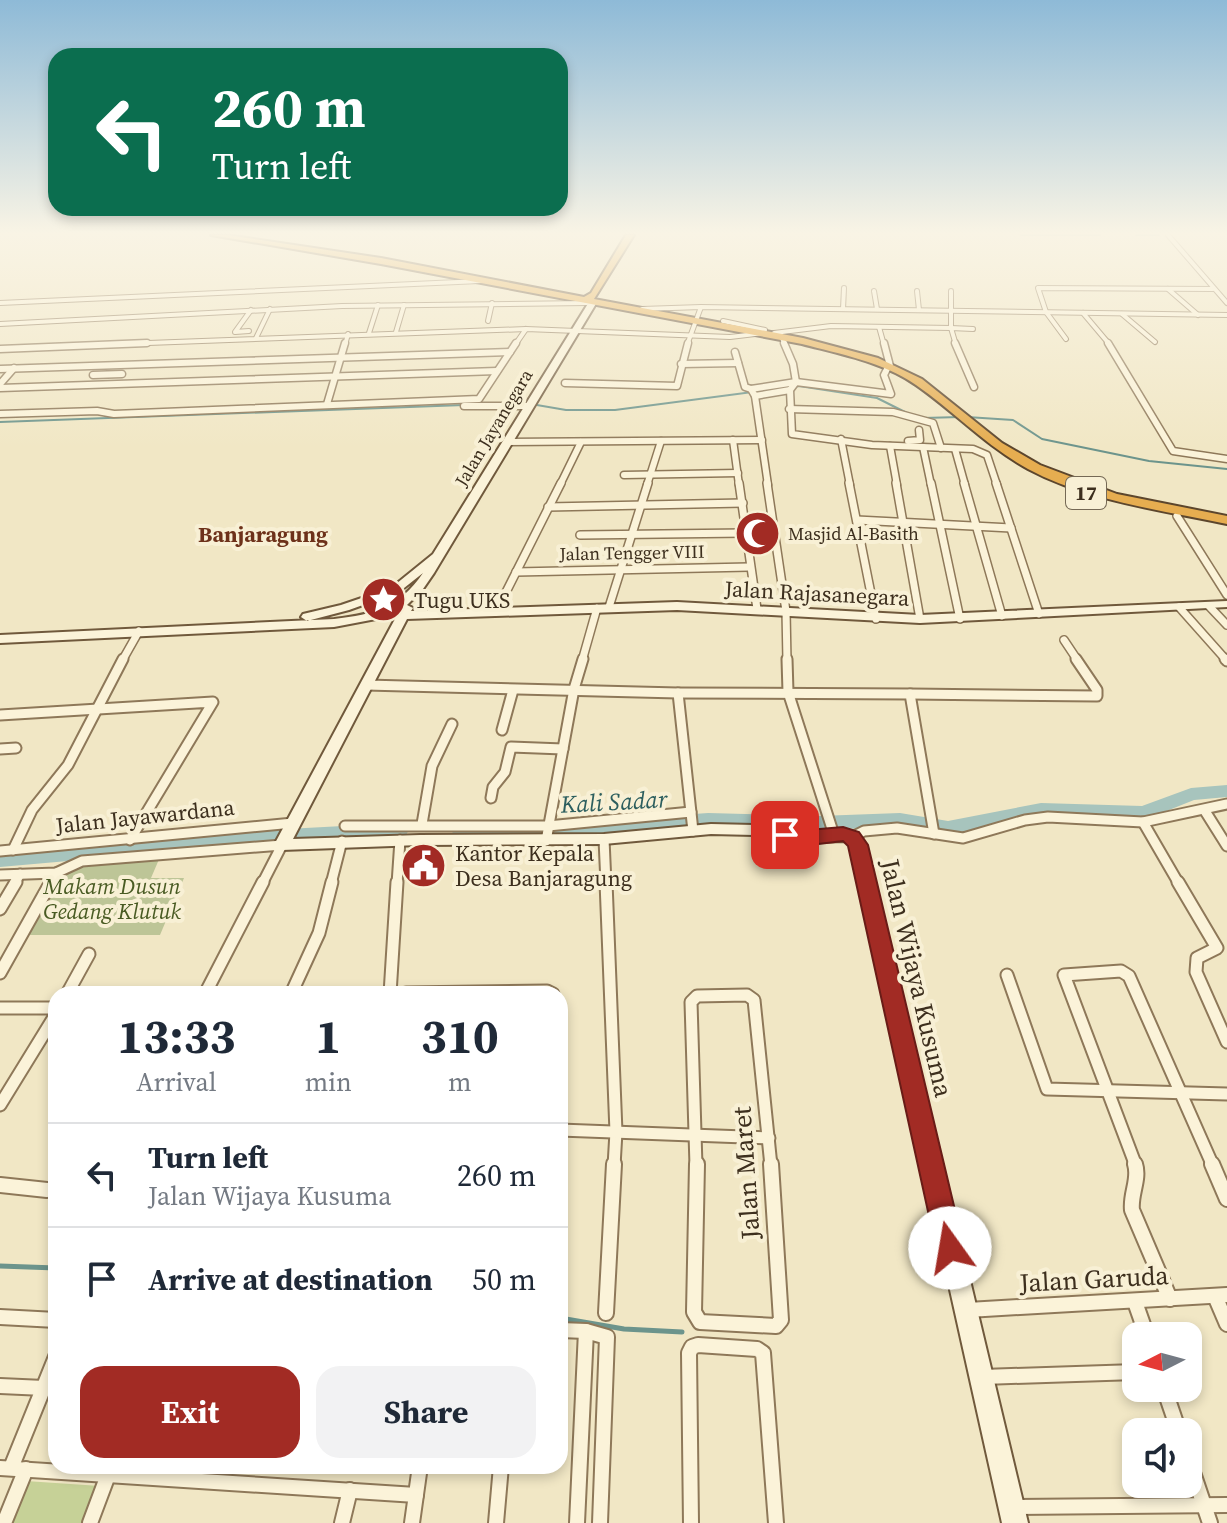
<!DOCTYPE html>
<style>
:root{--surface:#fff;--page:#f2f2f3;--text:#1f2937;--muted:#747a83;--line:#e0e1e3;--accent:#a22b24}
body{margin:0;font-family:"Source Serif 4",serif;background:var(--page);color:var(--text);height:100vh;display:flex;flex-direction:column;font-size:30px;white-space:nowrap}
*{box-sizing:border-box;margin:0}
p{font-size:26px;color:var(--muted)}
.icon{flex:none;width:44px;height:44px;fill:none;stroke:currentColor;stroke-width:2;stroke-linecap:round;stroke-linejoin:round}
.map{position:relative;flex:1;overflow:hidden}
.side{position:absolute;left:48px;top:986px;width:520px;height:488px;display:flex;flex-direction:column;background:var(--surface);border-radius:24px;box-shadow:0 4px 12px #0003}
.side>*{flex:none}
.hud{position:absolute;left:48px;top:48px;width:520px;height:168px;border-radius:24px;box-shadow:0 4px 12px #0003;background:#0b6e4f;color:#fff;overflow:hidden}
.needle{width:52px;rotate:264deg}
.controls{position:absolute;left:1122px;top:1322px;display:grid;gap:16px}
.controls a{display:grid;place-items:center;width:80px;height:80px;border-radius:16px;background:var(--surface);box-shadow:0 4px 12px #0003;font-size:40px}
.pin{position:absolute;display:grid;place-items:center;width:68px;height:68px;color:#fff;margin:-34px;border-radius:16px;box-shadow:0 4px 12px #0006}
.me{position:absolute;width:88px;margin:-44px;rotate:347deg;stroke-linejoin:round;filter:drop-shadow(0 0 6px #0008)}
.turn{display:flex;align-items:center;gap:28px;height:168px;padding:0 32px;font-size:36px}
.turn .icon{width:104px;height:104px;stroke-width:2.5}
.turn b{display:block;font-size:56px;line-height:68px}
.eta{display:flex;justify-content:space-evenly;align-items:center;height:136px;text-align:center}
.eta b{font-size:48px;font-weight:700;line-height:56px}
.cta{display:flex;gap:16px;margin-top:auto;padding:16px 32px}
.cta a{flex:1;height:92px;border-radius:24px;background:var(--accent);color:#fff;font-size:32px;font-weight:700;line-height:92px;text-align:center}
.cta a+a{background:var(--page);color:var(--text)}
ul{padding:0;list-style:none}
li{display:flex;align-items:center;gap:24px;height:104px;padding:0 32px;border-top:2px solid var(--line)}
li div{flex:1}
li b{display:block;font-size:30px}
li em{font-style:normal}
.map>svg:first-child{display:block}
.green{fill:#c6d197}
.cemetery{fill:#bdc597}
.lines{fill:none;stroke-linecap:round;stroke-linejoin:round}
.stream-far1{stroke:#6c948c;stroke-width:2}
.stream{stroke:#6c948c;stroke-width:5}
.river{fill:#a7c4bd;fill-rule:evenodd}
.street-far5-casing{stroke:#8e7859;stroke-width:6}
.street-far4-casing{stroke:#8e7859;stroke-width:9}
.street-far3-casing{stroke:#8e7859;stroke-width:10}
.street-far2-casing{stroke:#8e7859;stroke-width:13}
.street-far1-casing{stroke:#8e7859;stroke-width:15}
.street-casing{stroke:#8e7859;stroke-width:18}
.secondary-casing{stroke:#70593c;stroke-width:4}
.highway-casing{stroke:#5c462d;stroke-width:4}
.street-far5{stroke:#fbf3d9;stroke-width:4}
.street-far4{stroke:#fbf3d9;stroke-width:6}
.street-far3{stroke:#fbf3d9;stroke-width:7}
.street-far2{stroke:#fbf3d9;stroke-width:9}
.street-far1{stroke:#fbf3d9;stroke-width:11}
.street{stroke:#fbf3d9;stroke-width:14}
.secondary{fill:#fbf3d9;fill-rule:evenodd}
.highway{fill:#e6ad50;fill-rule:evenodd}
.route{fill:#a22b24;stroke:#691c17;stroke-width:2}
.labels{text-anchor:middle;stroke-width:8;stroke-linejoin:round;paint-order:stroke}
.far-street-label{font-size:18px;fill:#3d2f1e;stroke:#f8f0d5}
.far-poi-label{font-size:18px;fill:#3d2f1e;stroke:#f8f0d5;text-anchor:start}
.shield{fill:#f8f0d5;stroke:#756955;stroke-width:2}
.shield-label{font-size:20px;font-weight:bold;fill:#3d2f1e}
.far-quarter-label{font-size:22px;font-weight:bold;fill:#6d311a;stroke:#f8f0d5}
.street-label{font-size:22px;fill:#3d2f1e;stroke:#f8f0d5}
.poi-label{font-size:22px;fill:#3d2f1e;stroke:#f8f0d5;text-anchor:start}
.park-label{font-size:22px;font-style:italic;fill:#495b23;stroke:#f8f0d5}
.water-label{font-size:24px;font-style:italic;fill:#2c5e5e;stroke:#f8f0d5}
.near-street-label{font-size:26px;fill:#3d2f1e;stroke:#f8f0d5}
</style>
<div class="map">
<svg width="1227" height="1523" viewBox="0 0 1227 1523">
<rect width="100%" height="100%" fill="#f1e7c5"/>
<!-- green -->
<path class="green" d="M 26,1481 L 100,1486 L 87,1523 L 9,1523 Z"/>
<!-- cemetery -->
<path class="cemetery" d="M 160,857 L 151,878 L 184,878 L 160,935 L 25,935 L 58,875 L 82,864 Z"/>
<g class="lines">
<!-- stream-far1 -->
<g class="stream-far1">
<path d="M 1021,235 L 1100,235"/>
<path d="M 1136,235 L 1159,235"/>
<path d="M 531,404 L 566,410 L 615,410 L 799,386 L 877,398 L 909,414"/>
<path d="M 967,417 L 1013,420 L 1042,439 L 1149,461 L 1227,469"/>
<path d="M 923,418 L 960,417"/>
<path d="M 0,422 L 464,405"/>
</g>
<!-- stream -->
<g class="stream">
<path d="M 0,1266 L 56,1268"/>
<path d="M 560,1318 L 624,1329 L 682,1332"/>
</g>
<!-- river -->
<g class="river">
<path d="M 1227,785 L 1227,797 L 1194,800 L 1144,820 L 1041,817 L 948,835 L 900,827 L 819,830 L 708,827 L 570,837 L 461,837 L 454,835 L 451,830 L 454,825 L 461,823 L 570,823 L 708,813 L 819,816 L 900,813 L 948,821 L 1041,803 L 1142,806 L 1191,788 Z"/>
<path d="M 399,823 L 406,825 L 409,830 L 406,835 L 399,837 L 249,845 L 0,867 L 0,853 L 249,831 Z"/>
</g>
<defs>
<g id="street-far5">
<path d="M 1168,235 L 1227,303"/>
<path d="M 1168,289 L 1198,315"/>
<path d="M 874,291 L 877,309"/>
<path d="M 917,291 L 919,310"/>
<path d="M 0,303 L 480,281"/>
<path d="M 642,309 L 701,307 L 1227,315"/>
<path d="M 843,309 L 844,288"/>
<path d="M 1083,313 L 1110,345"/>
<path d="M 1122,314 L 1155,342"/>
<path d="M 488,321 L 492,303"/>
<path d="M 723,321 L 765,330"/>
<path d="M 0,324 L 342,306 L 587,303"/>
<path d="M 879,327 L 884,345"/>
<path d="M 249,331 L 235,332 L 251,310"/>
<path d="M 396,332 L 404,305"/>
<path d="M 369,333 L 378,305"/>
<path d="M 774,333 L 831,326 L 951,328 L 951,291"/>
<path d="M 781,336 L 785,345"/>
<path d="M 256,338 L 270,309"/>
<path d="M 1066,339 L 1046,312 L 1038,288 L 1213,289"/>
<path d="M 94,345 L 526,329 L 730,337 L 764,333"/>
<path d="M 345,345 L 348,334"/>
<path d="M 515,345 L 526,329"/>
<path d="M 687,345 L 701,307"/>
<path d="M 956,345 L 951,328 L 973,329"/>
</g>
<g id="street-far4">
<path d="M 784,343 L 793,364 L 796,382 L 790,390 L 792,434 L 872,445 L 973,449 L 987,455 L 997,485"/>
<path d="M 884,343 L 890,366"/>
<path d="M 955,343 L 974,387"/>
<path d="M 1108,343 L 1173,451 L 1227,459"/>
<path d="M 0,349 L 147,343"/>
<path d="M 735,352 L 745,387 L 751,389"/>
<path d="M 681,364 L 738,363"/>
<path d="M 0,369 L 510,352"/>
<path d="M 93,375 L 122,374"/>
<path d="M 565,383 L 677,386 L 688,343"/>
<path d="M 0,384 L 14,368"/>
<path d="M 0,388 L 497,371"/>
<path d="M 755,396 L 790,390"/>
<path d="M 327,404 L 345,343"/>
<path d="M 464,406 L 528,406"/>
<path d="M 789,409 L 893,412 L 933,423 L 941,448"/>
<path d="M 0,414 L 97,411 L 114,414 L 479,399 L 516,343"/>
<path d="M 841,439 L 850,485"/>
<path d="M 733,440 L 739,485"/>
<path d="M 908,441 L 920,440 L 919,430"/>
<path d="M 508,442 L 762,440"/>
<path d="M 890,446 L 897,485"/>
<path d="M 923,447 L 931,485"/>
<path d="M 955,449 L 965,485"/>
<path d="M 624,475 L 738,473"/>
<path d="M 560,485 L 581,442"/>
<path d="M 647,485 L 661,441"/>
<path d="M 768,485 L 755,396 L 751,389 L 796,382 L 891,394 L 884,375 L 887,369"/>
</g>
<g id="street-far3">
<path d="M 739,483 L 757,609"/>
<path d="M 767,483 L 786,611 L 787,661"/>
<path d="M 849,483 L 876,619"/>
<path d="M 896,483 L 920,619"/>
<path d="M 931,483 L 960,619"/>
<path d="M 964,483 L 1002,616"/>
<path d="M 996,483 L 1039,614"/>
<path d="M 548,507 L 743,503"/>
<path d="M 1177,516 L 1227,595"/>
<path d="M 857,520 L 1011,528"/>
<path d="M 580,535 L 745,533"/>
<path d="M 516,572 L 749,567"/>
<path d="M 1209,606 L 1227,625"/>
<path d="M 609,607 L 648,483"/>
<path d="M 1179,607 L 1227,661"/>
<path d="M 496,612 L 561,483"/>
<path d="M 1064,640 L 1078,661"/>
<path d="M 122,661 L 139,631"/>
<path d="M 582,661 L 597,608"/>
</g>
<g id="street-far2">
<path d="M 787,659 L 788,692 L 834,835"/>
<path d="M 1225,659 L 1227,661"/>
<path d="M 366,685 L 678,693 L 910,694 L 934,834"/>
<path d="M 678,693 L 693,831"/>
<path d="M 910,694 L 1097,696 L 1097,690 L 1076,659"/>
<path d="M 0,715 L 213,702 L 130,840"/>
<path d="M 502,730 L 513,690"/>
<path d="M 0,749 L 16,748"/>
<path d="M 491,798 L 493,787 L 505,772 L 511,747 L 563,749"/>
<path d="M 1205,811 L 1227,846"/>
<path d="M 1143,822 L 1179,884"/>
<path d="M 422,824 L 432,766 L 452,724"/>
<path d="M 345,826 L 548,826 L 691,812"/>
<path d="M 852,837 L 864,831 L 897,828 L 963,838 L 1025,820 L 1048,817 L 1143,822 L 1227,804"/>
<path d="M 604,839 L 606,884"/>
<path d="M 546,841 L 574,689 L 583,659"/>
<path d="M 13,850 L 32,810 L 68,765 L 123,659"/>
<path d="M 0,851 L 293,823"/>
<path d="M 0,875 L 56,873 L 82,861 L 282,845 L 262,884"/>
<path d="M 14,884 L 20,874"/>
<path d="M 50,884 L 56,873"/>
<path d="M 331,884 L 342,841"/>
<path d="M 397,884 L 400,840"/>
</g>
<g id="street-far1">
<path d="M 606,882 L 616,1132 L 614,1166"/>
<path d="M 1178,882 L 1217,948 L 1197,958 L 1196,972 L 1227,1042"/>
<path d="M 0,909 L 16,882"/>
<path d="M 0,973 L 51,882"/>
<path d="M 1007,975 L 1047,1089 L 1227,1094"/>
<path d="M 406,993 L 547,991 L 553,994"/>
<path d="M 67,994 L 89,954"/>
<path d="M 205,994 L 263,882"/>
<path d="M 291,994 L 319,933 L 332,882"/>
<path d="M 390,994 L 397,882"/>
<path d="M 0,1008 L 56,1008"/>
<path d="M 0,1105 L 56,1014"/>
<path d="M 560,1130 L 769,1138"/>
<path d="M 696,1166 L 691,1002 L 697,996 L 747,995 L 754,1000 L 771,1166"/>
<path d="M 1136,1166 L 1064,975 L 1121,971 L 1129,976 L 1213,1166"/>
</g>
<g id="street">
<path d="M 697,1164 L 694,1312 L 700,1322 L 776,1326 L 781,1320 L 771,1164"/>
<path d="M 1135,1164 C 1140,1179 1130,1194 1132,1210 L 1170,1299"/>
<path d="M 1212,1164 L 1227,1199"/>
<path d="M 0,1185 L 47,1190"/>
<path d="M 1215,1296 L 1227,1324"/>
<path d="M 1135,1302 L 1147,1336"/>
<path d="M 968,1310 L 1227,1295"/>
<path d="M 606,1313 L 614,1164"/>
<path d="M 0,1317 L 56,1320"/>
<path d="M 560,1330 L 586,1331 L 607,1337 L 600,1523"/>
<path d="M 983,1377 L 1136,1372"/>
<path d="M 0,1386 L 44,1388"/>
<path d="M 1164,1388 L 1179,1432"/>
<path d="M 1188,1458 L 1210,1523"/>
<path d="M 0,1468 L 416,1495"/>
<path d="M 11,1468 L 56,1357"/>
<path d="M 1015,1507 L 1227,1505"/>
<path d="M 4,1523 L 26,1469"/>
<path d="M 90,1523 L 108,1475"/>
<path d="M 342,1523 L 350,1490"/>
<path d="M 412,1523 L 420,1466"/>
<path d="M 496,1523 L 501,1466"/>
<path d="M 577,1523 L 586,1331"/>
<path d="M 691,1523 L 689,1353 L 692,1347 L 698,1345 L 757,1349 L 763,1353 L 776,1523"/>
</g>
<path id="secondary" d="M 593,300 L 597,302 L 434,573 L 423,589 L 407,605 L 413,608 L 411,611 L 677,602 L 920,615 L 1227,601 L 1227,607 L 920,623 L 677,610 L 407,619 L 293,839 L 420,835 L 604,834 L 711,824 L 754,825 L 808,832 L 843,829 L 857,833 L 866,845 L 1028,1523 L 1002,1523 L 851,846 L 847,841 L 808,842 L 754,835 L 711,834 L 604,844 L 420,845 L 282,850 L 277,849 L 274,845 L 395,619 L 376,619 L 334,627 L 0,643 L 0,635 L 334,619 C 375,614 399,608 423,573 L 399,592 L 349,610 L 307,621 L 301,617 L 303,614 L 341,605 L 391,588 L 433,554 L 589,302 Z"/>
<path id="highway" d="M 211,235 L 227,235 L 381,258 L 584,297 L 591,293 L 626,235 L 634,235 L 594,299 L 803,338 L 878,358 L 922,379 L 1002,443 L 1040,465 L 1117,494 L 1227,516 L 1227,524 C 1161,510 1088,501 1028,469 C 986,446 955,412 916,385 C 883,362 840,354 802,344 L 381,264 Z"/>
</defs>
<!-- street-far5 casing -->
<use href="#street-far5" class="street-far5-casing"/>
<!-- street-far4 casing -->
<use href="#street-far4" class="street-far4-casing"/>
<!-- street-far3 casing -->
<use href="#street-far3" class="street-far3-casing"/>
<!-- street-far2 casing -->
<use href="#street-far2" class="street-far2-casing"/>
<!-- street-far1 casing -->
<use href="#street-far1" class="street-far1-casing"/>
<!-- street casing -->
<use href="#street" class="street-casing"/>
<!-- secondary casing -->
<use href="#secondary" class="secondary-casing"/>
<!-- highway casing -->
<use href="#highway" class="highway-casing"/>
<!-- street-far5 -->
<use href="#street-far5" class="street-far5"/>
<!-- street-far4 -->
<use href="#street-far4" class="street-far4"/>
<!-- street-far3 -->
<use href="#street-far3" class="street-far3"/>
<!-- street-far2 -->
<use href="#street-far2" class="street-far2"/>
<!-- street-far1 -->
<use href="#street-far1" class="street-far1"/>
<!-- street -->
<use href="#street" class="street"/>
<!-- secondary -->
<use href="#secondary" class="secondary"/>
<!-- highway -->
<use href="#highway" class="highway"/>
</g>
<!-- sky -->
<linearGradient id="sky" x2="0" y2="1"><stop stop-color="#8ebad7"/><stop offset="0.52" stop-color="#f9f4e5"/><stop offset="1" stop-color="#f9f4e5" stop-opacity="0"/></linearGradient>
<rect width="1227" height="448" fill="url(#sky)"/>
<!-- route -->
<path class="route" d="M 843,827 L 859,832 L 868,845 L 964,1248 L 960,1258 L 950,1262 L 940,1258 L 936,1248 L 848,846 L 843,841 C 824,843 788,851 775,835 L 785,828 L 808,830 Z"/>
<!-- icons -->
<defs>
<symbol id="mosque-disc" viewBox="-11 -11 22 22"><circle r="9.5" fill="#a22b24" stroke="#f8f0d5"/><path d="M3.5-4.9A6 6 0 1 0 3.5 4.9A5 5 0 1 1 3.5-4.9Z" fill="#fff"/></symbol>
<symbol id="sight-disc" viewBox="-11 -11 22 22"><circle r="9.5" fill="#a22b24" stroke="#f8f0d5"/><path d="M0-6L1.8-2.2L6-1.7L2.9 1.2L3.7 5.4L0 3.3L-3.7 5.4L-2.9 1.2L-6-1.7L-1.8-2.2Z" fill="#fff"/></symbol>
<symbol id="civic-disc" viewBox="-11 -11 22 22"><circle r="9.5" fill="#a22b24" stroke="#f8f0d5"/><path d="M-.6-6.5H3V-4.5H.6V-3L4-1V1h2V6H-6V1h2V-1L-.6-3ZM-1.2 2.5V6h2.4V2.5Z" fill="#fff"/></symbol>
</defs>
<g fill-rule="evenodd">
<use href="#mosque-disc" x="732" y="508" width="51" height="51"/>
<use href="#sight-disc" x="358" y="574" width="51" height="51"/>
<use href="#civic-disc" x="398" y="840" width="51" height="51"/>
</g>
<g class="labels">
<!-- far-street labels -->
<g class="far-street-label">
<text transform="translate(494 428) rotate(-59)" y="6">Jalan Jayanegara</text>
<text transform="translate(632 553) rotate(-1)" y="6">Jalan Tengger VIII</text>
</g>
<!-- far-poi labels -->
<g class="far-poi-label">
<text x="788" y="540">Masjid Al-Basith</text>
</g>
<!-- shield labels -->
<rect class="shield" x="1066" y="477" width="40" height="32" rx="6"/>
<g class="shield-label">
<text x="1086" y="500">17</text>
</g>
<!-- far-quarter labels -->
<g class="far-quarter-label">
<text x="263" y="542">Banjaragung</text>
</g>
<!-- street labels -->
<g class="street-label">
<text transform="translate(817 593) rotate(3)" y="8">Jalan Rajasanegara</text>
<text transform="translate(145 816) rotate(-6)" y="8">Jalan Jayawardana</text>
</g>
<!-- poi labels -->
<g class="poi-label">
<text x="414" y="608">Tugu UKS</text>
<text x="455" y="861">Kantor Kepala<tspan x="455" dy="25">Desa Banjaragung</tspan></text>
</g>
<!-- park labels -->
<g class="park-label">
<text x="112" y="894">Makam Dusun<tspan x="112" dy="25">Gedang Klutuk</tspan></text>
</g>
<!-- water labels -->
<g class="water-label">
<text transform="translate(614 802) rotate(-3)" y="8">Kali Sadar</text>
</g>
<!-- near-street labels -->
<g class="near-street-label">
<text transform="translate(917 978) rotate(77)" y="9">Jalan Wijaya Kusuma</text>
<text transform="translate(746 1173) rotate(-94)" y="9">Jalan Maret</text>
<text transform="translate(1094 1279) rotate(-3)" y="9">Jalan Garuda</text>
</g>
</g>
</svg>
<div class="controls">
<a><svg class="needle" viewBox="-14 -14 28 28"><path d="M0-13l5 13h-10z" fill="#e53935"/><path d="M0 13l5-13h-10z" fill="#747a83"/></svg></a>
<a><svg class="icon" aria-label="sound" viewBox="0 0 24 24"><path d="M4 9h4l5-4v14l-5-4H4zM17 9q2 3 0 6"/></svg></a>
</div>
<div class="pin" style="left:785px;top:835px;background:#d93025"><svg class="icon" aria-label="arrive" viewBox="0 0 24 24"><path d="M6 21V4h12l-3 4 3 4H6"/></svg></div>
<svg class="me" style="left:950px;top:1248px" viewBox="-20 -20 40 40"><circle r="19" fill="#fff"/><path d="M0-13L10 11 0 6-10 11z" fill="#a22b24"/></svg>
<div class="hud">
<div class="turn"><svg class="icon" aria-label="left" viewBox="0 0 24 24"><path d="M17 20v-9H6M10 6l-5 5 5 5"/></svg><div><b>260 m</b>Turn left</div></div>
</div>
<section class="side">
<div class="eta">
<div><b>13:33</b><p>Arrival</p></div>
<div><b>1</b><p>min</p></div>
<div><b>310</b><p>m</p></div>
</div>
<ul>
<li><svg class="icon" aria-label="left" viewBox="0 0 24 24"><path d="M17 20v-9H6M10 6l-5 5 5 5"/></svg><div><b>Turn left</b><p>Jalan Wijaya Kusuma</p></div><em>260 m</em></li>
<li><svg class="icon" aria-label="arrive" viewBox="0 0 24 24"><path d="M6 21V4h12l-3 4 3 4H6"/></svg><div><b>Arrive at destination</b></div><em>50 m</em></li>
</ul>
<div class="cta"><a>Exit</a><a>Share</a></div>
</section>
</div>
